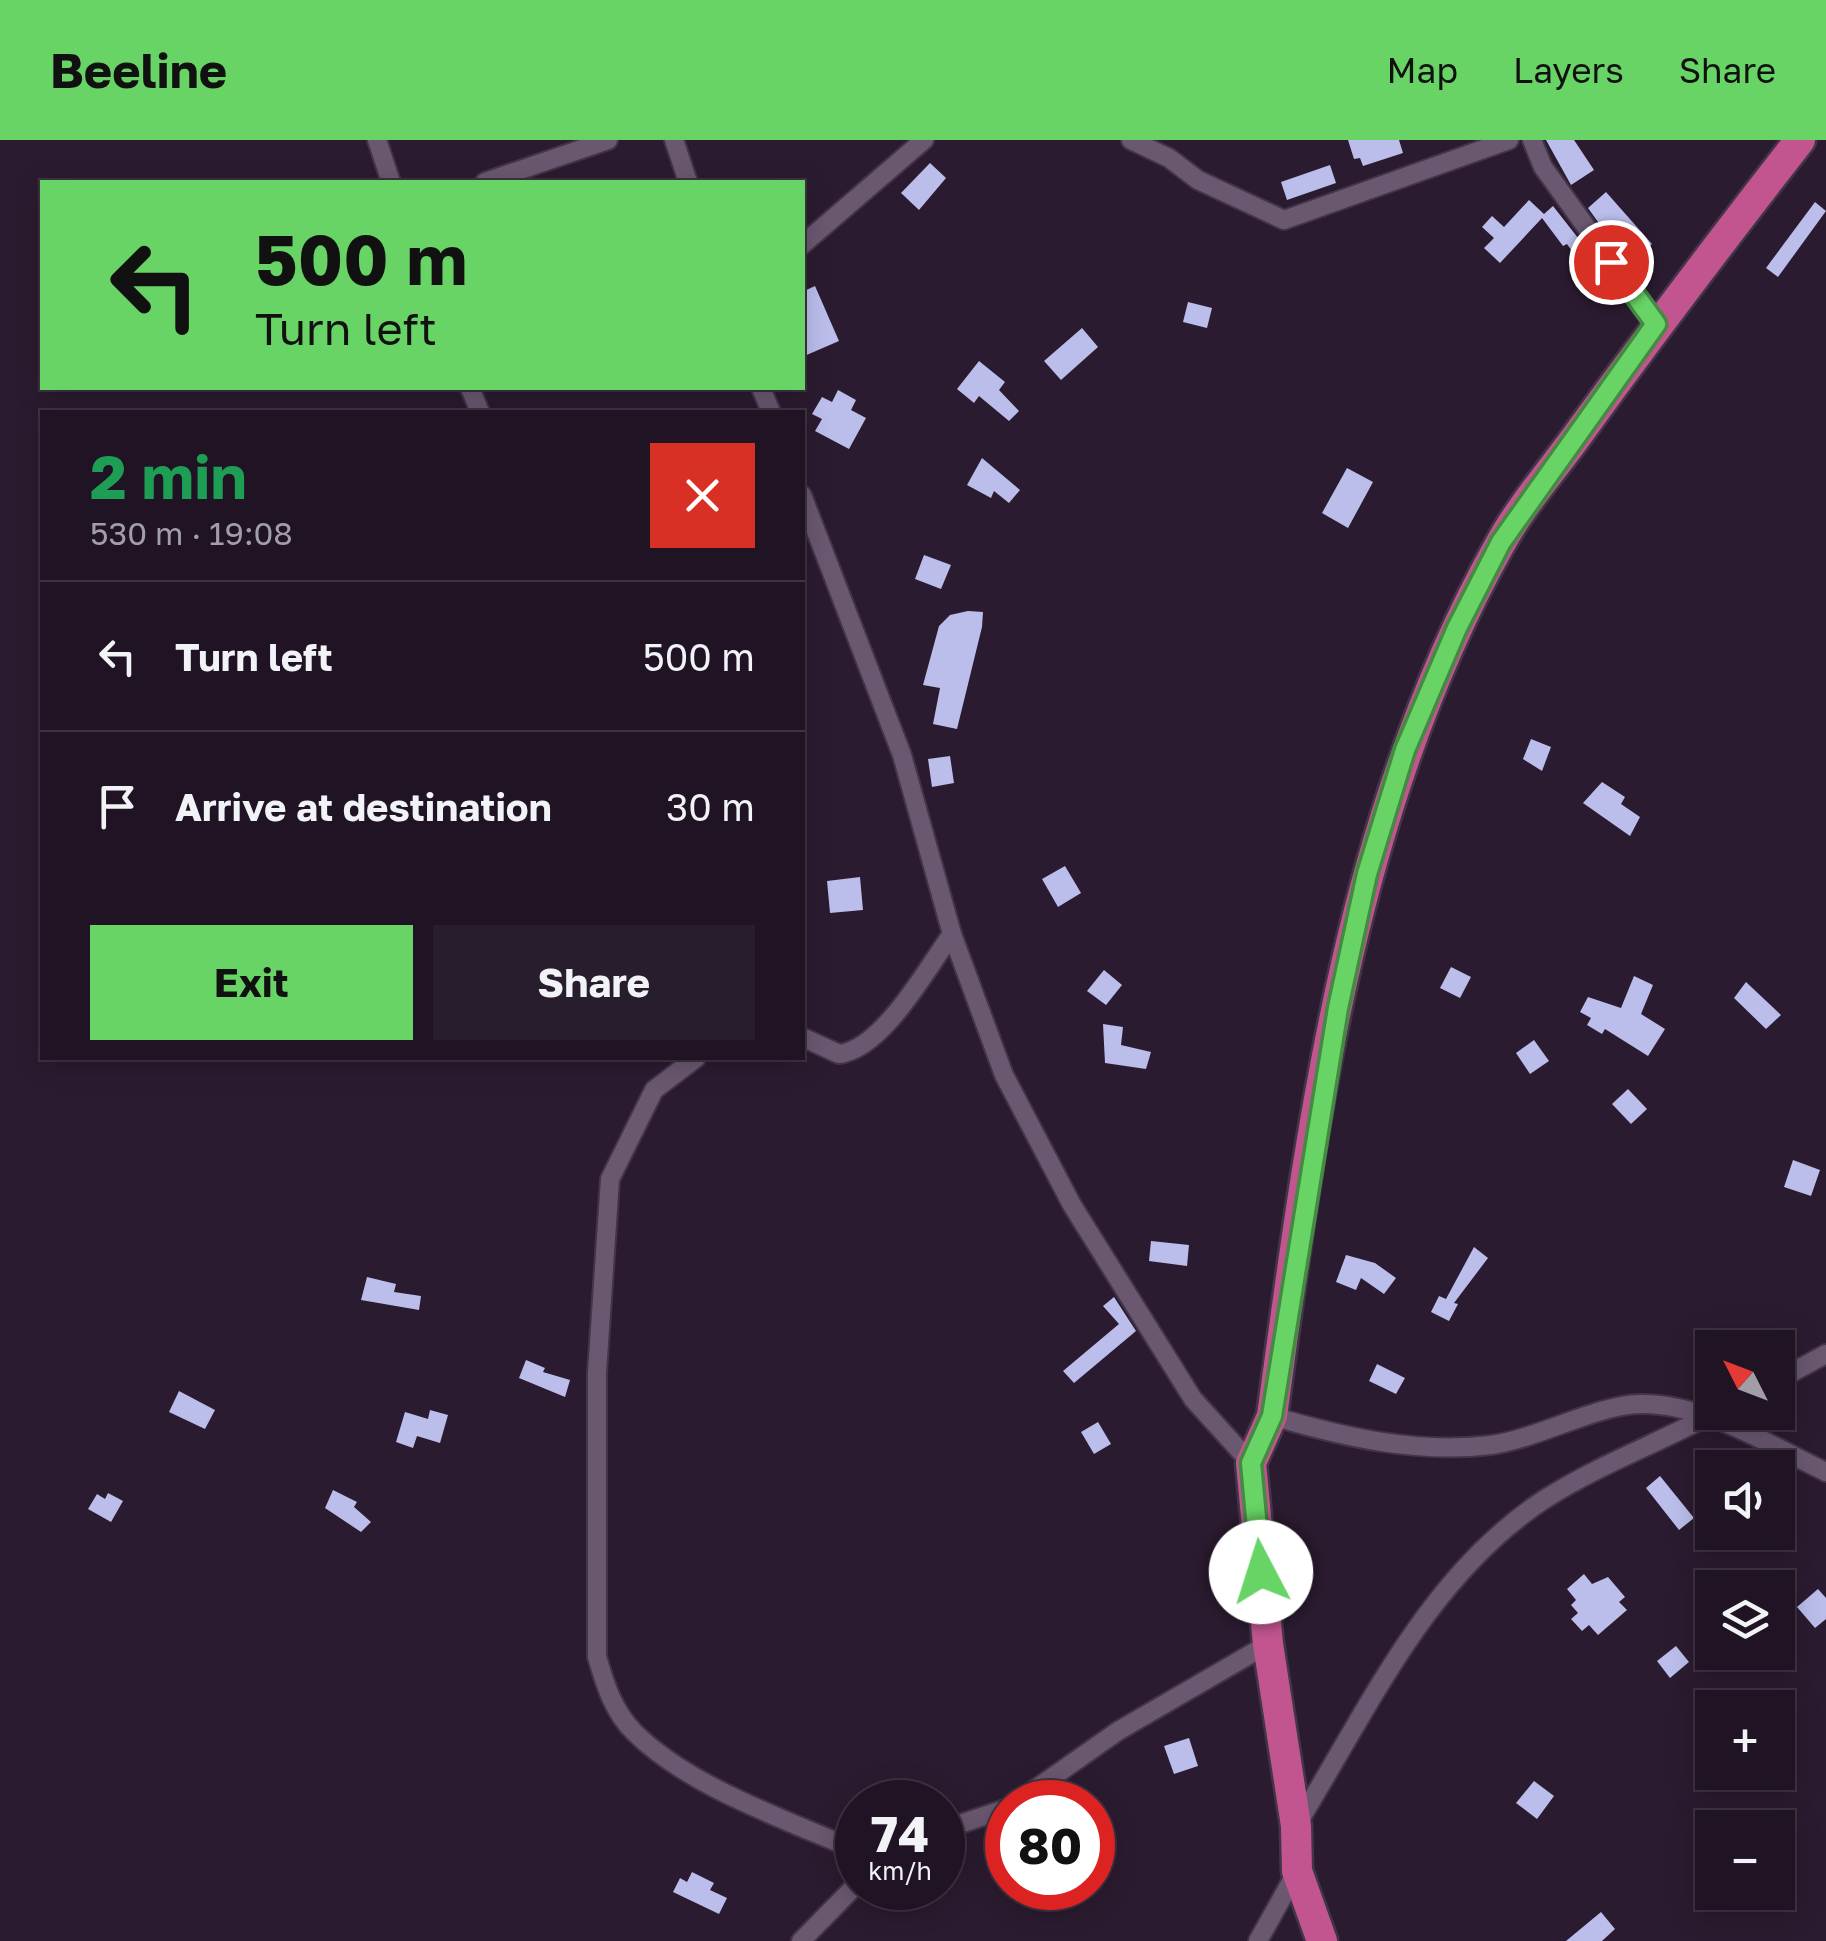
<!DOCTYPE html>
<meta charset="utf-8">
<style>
:root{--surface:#201424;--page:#281d2c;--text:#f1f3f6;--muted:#a29ea6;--line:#3d3341;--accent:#68d465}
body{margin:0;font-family:"Golos Text",sans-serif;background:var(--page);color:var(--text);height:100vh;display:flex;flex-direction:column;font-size:38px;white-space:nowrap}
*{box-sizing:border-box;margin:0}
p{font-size:32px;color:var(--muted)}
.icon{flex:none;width:55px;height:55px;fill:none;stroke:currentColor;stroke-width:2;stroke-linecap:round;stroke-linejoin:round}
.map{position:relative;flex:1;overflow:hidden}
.details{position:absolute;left:40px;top:270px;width:765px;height:650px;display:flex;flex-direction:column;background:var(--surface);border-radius:0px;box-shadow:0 5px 25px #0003,0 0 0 2px var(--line)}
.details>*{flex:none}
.top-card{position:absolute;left:40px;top:40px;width:765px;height:210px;border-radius:0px;box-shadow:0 5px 25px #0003,0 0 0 2px var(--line);background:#68d465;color:#111;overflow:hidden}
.needle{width:65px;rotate:312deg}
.controls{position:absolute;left:1695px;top:1190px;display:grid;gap:20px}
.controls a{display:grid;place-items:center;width:100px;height:100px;border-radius:0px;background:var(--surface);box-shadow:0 5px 25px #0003,0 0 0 2px var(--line);font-size:50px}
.speed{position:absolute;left:835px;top:1640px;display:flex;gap:20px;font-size:50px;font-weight:700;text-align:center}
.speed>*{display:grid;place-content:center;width:130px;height:130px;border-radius:50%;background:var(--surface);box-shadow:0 5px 25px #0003,0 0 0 2px var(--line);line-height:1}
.speed small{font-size:25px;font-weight:400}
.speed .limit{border:15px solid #d22;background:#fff;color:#111}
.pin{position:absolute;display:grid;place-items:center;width:85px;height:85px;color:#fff;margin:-42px;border:5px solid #fff;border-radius:50%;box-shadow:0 2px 10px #0007}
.me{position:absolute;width:110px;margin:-55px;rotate:355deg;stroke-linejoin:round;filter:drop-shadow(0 0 8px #0008)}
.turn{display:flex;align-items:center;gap:35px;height:210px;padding:0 50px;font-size:45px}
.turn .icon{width:130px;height:130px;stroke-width:2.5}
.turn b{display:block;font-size:70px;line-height:85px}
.round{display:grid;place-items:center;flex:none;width:105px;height:105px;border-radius:0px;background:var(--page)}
.overview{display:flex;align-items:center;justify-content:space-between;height:170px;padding:0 50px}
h1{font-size:60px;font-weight:700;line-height:75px;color:#1e9e55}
.button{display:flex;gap:20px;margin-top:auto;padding:20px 50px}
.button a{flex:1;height:115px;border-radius:0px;background:var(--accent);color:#111;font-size:40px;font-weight:700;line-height:115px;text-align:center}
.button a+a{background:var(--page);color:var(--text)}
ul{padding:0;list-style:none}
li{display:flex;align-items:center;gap:30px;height:150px;padding:0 50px;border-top:2px solid var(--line)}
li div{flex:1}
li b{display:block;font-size:38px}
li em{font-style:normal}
header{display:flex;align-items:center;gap:60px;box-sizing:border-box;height:140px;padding:0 50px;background:var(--accent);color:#111}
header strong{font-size:48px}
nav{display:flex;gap:55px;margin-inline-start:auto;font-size:35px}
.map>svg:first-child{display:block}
.building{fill:#bbbeeb}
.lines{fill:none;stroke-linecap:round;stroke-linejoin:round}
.minor-casing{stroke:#423547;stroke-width:22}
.trunk-casing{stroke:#423547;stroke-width:35}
.minor{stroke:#6a5871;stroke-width:18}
.trunk{stroke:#c25590;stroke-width:30}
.route-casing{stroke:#448a42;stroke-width:25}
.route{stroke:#68d465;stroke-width:18}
</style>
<header>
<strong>Beeline</strong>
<nav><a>Map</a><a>Layers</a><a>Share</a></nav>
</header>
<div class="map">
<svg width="1826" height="1801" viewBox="0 0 1826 1801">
<rect width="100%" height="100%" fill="#2b1b30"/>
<!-- building -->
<g class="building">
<path d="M 1348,0 L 1399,0 L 1403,13 L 1363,26 L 1360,18 L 1354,19 Z"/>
<path d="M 1546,0 L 1574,0 L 1594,30 L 1571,45 Z"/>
<path d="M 930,23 L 946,38 L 919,70 L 901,53 Z"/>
<path d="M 1330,25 L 1336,43 L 1287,60 L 1281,42 Z"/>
<path d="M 1606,52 L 1652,104 L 1628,124 L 1588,68 Z"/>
<path d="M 1529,60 L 1544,74 L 1553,66 L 1582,103 L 1572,111 L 1567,104 L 1563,106 L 1542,78 L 1500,123 L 1484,108 L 1494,98 L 1482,87 L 1492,76 L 1504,87 Z"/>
<path d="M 1815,62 L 1826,71 L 1778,137 L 1766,128 Z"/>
<path d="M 815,146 L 839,201 L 802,217 L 802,152 Z"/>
<path d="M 1188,162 L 1212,168 L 1207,188 L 1183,182 Z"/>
<path d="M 1082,188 L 1098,207 L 1061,240 L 1044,221 Z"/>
<path d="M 979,221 L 1005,242 L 999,250 L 1019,271 L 1009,281 L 979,256 L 974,263 L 957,249 Z"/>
<path d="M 838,250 L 856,260 L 851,270 L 866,278 L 849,309 L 815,291 L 822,279 L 812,274 L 822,257 L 832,262 Z"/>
<path d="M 982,318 L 1020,350 L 1009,363 L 994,351 L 991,358 L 967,345 Z"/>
<path d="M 1347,328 L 1373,342 L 1348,388 L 1322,373 Z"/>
<path d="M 924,415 L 951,425 L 941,449 L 915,439 Z"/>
<path d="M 968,471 L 983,472 L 982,487 L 957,589 L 933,584 L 940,548 L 923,545 L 939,486 L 950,475 Z"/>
<path d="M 1531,599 L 1551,607 L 1542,631 L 1523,619 Z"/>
<path d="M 950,616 L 954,643 L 932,647 L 928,619 Z"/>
<path d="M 1602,642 L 1625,657 L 1621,664 L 1640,677 L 1630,696 L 1583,663 Z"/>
<path d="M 1065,726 L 1081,753 L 1058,767 L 1042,739 Z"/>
<path d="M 860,737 L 863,770 L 830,773 L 827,741 Z"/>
<path d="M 1451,827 L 1471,837 L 1460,858 L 1440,848 Z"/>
<path d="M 1104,830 L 1122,845 L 1106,865 L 1087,851 Z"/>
<path d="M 1634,836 L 1653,845 L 1641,874 L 1665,889 L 1648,916 L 1605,889 L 1602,894 L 1587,885 L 1591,878 L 1580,872 L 1588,857 L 1621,868 Z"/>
<path d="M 1746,842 L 1781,875 L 1766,889 L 1734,858 Z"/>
<path d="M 1103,884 L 1123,887 L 1121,905 L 1151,912 L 1146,929 L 1105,923 Z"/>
<path d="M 1534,900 L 1549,921 L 1530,934 L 1516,913 Z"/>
<path d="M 1628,949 L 1647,969 L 1631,984 L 1612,964 Z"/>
<path d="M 1793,1020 L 1820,1030 L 1811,1056 L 1784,1047 Z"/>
<path d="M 1151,1101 L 1189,1105 L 1187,1126 L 1149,1121 Z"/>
<path d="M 1474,1107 L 1488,1118 L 1454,1163 L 1458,1164 L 1449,1181 L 1431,1172 L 1439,1156 L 1446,1159 Z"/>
<path d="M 1346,1115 L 1375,1123 L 1396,1138 L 1384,1154 L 1361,1138 L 1356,1150 L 1336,1142 Z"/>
<path d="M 367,1137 L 396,1144 L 394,1152 L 421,1156 L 419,1170 L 361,1160 Z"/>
<path d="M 1114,1157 L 1136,1191 L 1074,1243 L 1063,1231 L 1119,1184 L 1103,1166 Z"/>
<path d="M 526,1220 L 545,1228 L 543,1232 L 570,1240 L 565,1257 L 519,1238 Z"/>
<path d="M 1377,1224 L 1405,1238 L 1396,1254 L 1369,1241 Z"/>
<path d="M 179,1251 L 215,1270 L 205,1289 L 169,1272 Z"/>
<path d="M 430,1270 L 448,1275 L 440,1303 L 417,1296 L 413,1308 L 396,1302 L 405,1272 L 428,1279 Z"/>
<path d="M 1098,1282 L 1111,1304 L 1094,1314 L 1081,1292 Z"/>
<path d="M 1660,1336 L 1694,1378 L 1679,1390 L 1646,1348 Z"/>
<path d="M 333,1350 L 357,1362 L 354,1367 L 371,1382 L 361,1392 L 325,1368 Z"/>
<path d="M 108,1353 L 123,1361 L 111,1382 L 88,1369 L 97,1354 L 105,1359 Z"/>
<path d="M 1584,1434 L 1592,1444 L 1608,1437 L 1625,1457 L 1619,1462 L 1627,1470 L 1598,1495 L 1589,1485 L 1582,1491 L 1571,1479 L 1578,1473 L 1571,1465 L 1576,1460 L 1567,1449 Z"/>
<path d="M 1818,1449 L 1826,1458 L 1826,1479 L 1815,1488 L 1797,1467 Z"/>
<path d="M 1676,1506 L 1689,1522 L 1670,1538 L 1657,1521 Z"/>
<path d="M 1189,1598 L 1198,1626 L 1174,1634 L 1164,1606 Z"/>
<path d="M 1534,1641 L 1554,1656 L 1537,1679 L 1516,1663 Z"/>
<path d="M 692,1732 L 714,1743 L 710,1750 L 727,1758 L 719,1774 L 673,1752 L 680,1738 L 687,1742 Z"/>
<path d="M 1601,1772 L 1615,1789 L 1602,1801 L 1566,1801 Z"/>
</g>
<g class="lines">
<defs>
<g id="minor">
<path d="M 377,0 L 391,42"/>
<path d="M 674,0 L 688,42"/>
<path d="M 1131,0 L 1169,18 L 1198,40 L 1284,80 L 1509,0"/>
<path d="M 1532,0 L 1543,27 L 1656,184"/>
<path d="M 485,42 L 608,0"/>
<path d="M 802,105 L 924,0"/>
<path d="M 470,248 L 480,272"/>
<path d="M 761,248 L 771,272"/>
<path d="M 802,355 L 902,615 L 952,794 L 1004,935 L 1072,1065 L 1193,1259 L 1251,1323"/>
<path d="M 802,897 L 839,914 C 883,909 927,828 952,794"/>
<path d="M 696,918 L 654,950 L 610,1039 L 597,1233 L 597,1517 C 605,1544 613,1571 634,1592 C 689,1647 787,1680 858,1711"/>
<path d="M 1778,1240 L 1826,1214"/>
<path d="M 1272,1276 C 1343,1297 1417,1314 1491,1305 C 1537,1299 1596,1265 1640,1264 C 1705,1263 1769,1305 1826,1332"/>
<path d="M 1017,1662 L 1118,1591 L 1268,1504"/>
<path d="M 1296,1686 C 1368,1570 1427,1436 1545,1359 C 1600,1324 1659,1303 1716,1272"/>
<path d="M 942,1690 L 1008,1668"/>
<path d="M 801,1801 L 858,1743"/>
<path d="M 1258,1801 L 1297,1731"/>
</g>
<path id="trunk" d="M 1322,1801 L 1297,1731 L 1296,1686 L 1268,1504 L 1251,1323 L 1272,1276 C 1312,979 1351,671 1499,406 C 1521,365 1555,327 1582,289 C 1653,191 1726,95 1800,0"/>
</defs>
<!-- minor casing -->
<use href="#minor" class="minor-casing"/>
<!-- trunk casing -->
<use href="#trunk" class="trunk-casing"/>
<!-- minor -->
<use href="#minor" class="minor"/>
<!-- trunk -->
<use href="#trunk" class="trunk"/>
</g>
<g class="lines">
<defs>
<path id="route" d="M 1261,1432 L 1251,1323 L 1272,1276 L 1338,868 L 1367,734 L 1405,610 L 1457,488 L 1501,402 L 1656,184 L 1611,122"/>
</defs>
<!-- route casing -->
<use href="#route" class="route-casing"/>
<!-- route -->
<use href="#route" class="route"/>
</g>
</svg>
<div class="controls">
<a><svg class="needle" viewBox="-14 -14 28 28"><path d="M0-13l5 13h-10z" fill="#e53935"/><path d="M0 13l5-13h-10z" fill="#a29ea6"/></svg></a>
<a><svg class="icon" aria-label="sound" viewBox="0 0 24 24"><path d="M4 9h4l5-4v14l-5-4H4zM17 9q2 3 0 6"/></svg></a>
<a><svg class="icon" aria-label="layers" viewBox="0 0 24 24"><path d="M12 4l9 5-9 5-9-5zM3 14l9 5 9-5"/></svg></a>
<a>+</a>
<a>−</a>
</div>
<div class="speed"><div>74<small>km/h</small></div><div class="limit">80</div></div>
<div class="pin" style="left:1611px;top:122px;background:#d93025"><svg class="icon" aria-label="arrive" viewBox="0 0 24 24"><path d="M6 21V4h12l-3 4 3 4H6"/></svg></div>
<svg class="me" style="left:1261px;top:1432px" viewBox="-20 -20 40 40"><circle r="19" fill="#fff"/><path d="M0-13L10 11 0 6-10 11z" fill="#68d465"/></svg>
<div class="top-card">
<div class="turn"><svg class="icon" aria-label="left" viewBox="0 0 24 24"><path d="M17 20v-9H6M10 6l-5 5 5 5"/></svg><div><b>500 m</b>Turn left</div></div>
</div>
<section class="details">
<div class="overview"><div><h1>2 min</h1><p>530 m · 19:08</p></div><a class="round" style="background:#d93025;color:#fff"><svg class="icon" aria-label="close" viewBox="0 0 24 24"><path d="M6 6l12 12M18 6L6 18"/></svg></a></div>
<ul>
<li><svg class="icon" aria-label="left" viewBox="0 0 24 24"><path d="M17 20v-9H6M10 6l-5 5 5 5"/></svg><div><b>Turn left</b></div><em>500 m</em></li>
<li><svg class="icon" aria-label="arrive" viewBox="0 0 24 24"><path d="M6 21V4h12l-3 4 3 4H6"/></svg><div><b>Arrive at destination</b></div><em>30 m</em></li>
</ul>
<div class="button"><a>Exit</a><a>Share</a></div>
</section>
</div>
